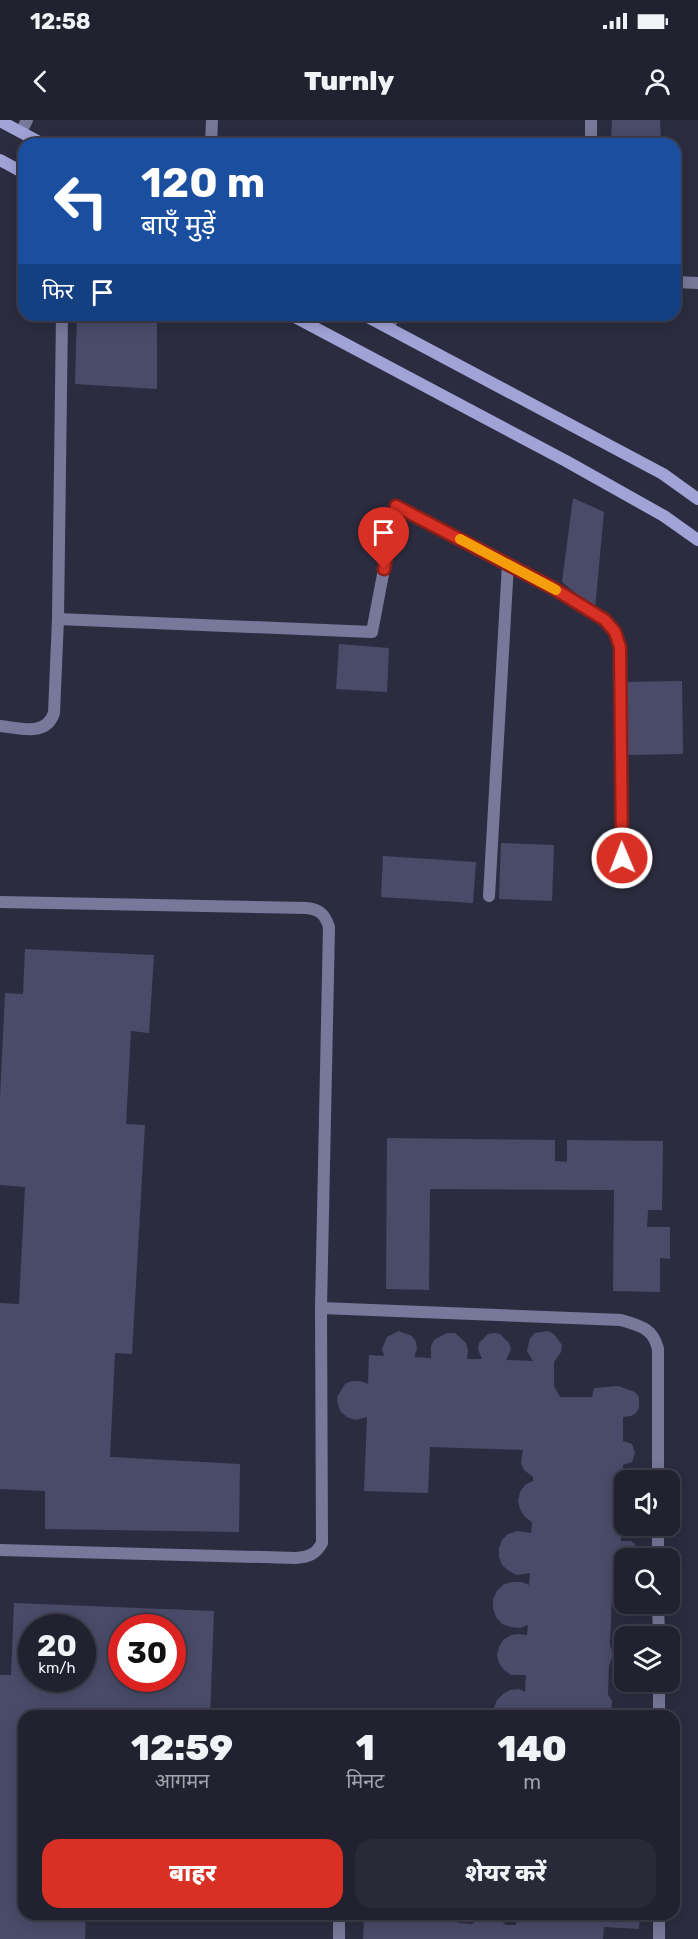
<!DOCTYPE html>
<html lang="hi">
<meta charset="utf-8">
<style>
:root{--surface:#212130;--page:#292938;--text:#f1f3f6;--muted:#a2a3ab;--line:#3e3e4c;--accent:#d93025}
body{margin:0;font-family:Rubik,"Noto Sans Devanagari",sans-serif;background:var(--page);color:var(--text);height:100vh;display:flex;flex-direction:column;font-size:22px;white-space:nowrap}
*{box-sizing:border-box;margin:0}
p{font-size:20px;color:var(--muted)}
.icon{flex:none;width:33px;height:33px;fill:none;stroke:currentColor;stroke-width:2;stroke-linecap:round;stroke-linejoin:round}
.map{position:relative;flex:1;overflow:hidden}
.details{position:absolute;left:18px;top:1590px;width:662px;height:210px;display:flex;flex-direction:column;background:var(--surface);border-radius:18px;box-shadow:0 3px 15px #0003,0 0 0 2px var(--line)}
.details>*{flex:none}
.hud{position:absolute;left:18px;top:18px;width:663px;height:183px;border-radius:18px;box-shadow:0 3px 15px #0003,0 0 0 2px var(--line);background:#1a4fa0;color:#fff;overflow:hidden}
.fabs{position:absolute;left:614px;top:1350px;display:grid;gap:12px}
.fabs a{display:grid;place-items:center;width:66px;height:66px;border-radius:12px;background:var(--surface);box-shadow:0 3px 15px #0003,0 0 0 2px var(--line);font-size:30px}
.speed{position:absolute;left:18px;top:1494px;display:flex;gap:12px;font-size:30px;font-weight:700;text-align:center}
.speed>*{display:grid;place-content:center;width:78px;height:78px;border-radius:50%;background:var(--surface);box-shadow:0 3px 15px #0003,0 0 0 2px var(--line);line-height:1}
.speed small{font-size:15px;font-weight:400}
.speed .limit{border:9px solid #d22;background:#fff;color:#111}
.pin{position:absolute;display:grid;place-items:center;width:51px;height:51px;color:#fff;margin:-62px -26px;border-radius:50% 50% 50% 0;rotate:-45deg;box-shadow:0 0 6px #0007}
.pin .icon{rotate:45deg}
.me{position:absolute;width:66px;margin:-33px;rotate:359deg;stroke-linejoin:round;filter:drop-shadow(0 0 4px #0008)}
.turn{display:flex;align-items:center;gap:21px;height:126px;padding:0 24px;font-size:27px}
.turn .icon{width:78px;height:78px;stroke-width:2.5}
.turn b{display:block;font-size:42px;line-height:51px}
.then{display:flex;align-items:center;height:57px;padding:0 24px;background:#0003;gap:12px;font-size:22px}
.eta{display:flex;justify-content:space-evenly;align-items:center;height:102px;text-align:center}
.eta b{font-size:36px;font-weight:800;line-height:42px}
.primary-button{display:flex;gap:12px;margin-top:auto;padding:12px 24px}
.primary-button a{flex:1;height:69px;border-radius:18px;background:var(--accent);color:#fff;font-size:24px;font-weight:800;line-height:69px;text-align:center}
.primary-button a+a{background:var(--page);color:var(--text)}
.status{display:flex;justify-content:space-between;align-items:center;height:42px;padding:0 30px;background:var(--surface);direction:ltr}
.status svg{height:16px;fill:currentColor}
header{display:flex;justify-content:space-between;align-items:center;height:78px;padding:0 24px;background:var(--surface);font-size:27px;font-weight:800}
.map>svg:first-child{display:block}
.building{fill:#4a4b69;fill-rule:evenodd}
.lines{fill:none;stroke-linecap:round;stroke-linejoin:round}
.lane{stroke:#78799a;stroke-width:12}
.street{stroke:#78799a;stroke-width:12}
.secondary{stroke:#a1a3d7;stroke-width:12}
.route-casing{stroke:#8d1f18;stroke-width:15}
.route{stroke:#d93025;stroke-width:10}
.slow{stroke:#f59e0b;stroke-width:10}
</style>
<div class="status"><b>12:58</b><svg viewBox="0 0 49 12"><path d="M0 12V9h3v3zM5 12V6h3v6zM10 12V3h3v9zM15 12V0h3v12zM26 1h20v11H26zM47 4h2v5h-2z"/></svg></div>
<header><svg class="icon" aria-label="back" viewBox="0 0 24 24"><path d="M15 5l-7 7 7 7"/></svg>Turnly<svg class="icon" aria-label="person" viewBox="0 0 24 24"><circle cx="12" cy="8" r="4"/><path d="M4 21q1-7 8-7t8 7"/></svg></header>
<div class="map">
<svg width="698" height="1819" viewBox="0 0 698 1819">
<rect width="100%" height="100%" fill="#2c2c40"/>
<!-- building -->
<g class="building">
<path d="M 612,0 L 660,0 L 661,21 L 611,19 Z"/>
<path d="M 77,195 L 157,195 L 157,269 L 75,264 Z"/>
<path d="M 573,378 L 604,392 L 595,489 L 562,462 Z"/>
<path d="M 339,524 L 389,528 L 387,572 L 336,569 Z"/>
<path d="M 682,561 L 683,634 L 627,635 L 626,562 Z"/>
<path d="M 501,723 L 554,725 L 552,781 L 499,779 Z"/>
<path d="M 383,736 L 476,742 L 473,783 L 381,777 Z"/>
<path d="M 25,829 L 154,835 L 149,913 L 131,911 L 126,1004 L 145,1005 L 132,1234 L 115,1233 L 110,1337 L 240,1344 L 239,1412 L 45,1409 L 45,1371 L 0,1369 L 0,1183 L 19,1184 L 25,1067 L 0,1065 L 0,978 L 5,873 L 23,874 Z"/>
<path d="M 387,1018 L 555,1020 L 555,1041 L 567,1042 L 567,1020 L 663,1021 L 662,1090 L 648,1090 L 647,1107 L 670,1107 L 670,1139 L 660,1138 L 660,1172 L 613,1171 L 614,1070 L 430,1069 L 429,1170 L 386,1169 Z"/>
<path d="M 399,1211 L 412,1216 L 416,1222 L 417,1229 L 414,1237 L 431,1238 L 431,1226 L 434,1220 L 447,1213 L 455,1213 L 466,1223 L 468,1230 L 467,1239 L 482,1239 L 478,1229 L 479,1223 L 488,1214 L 494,1213 L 500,1214 L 509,1223 L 511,1229 L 506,1240 L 533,1241 L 527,1231 L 530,1218 L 535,1213 L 548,1211 L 554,1214 L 562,1225 L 561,1232 L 554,1242 L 554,1266 L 560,1277 L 592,1277 L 594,1268 L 618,1266 L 635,1272 L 639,1277 L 639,1288 L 636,1293 L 631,1296 L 623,1297 L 623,1321 L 632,1324 L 635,1333 L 632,1342 L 623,1345 L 624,1389 L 622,1389 L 621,1421 L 631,1421 L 635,1424 L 638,1432 L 634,1438 L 624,1438 L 624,1450 L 613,1451 L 610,1524 L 613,1535 L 609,1546 L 608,1575 L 612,1581 L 611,1596 L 495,1596 L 494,1588 L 497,1580 L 503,1574 L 510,1570 L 519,1569 L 525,1572 L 526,1555 L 511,1555 L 504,1550 L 499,1543 L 497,1535 L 499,1527 L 503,1520 L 511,1515 L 519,1514 L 527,1515 L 528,1505 L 520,1508 L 511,1507 L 502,1504 L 496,1497 L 493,1488 L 493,1479 L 497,1471 L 504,1464 L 513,1462 L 522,1462 L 529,1465 L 530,1453 L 517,1455 L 509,1451 L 502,1445 L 499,1437 L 499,1428 L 502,1420 L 508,1414 L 517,1411 L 531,1413 L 532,1402 L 525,1397 L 520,1389 L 518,1381 L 520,1372 L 525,1365 L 533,1361 L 533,1357 L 524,1350 L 521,1343 L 523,1330 L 430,1327 L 428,1373 L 364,1371 L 367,1297 L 355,1300 L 347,1297 L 341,1292 L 338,1285 L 337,1277 L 345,1264 L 352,1261 L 360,1261 L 368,1264 L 369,1235 L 384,1236 L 382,1229 L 387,1217 Z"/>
<path d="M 14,1483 L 214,1491 L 210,1596 L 95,1592 L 94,1596 L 24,1596 L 24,1794 L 86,1794 L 85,1819 L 0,1819 L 0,1555 L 11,1555 ZM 32,1508 L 82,1508 L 82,1558 L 32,1558 ZM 122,1508 L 172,1508 L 172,1558 L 122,1558 Z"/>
<path d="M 517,1794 L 640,1794 L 639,1809 L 604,1807 L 603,1819 L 363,1819 L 364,1800 L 372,1800 L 382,1796 L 390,1797 L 397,1801 L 431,1802 L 437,1798 L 445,1797 L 453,1799 L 459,1803 L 472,1804 L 481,1796 L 489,1795 L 497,1797 L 506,1805 L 516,1805 Z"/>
</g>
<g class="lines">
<!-- lane -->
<path class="lane" d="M 211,24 L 212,0"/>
<!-- street -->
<g class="street">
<path d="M 21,12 L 27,0"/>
<path d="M 591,24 L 591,0"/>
<path d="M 675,162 L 698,163"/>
<path d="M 387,207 L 396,195"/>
<path d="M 58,499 L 372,512 L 396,386 L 553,468 L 605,500 L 615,512 L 620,527 L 623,761"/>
<path d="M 0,606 C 20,608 46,617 54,593 L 58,499 L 62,195"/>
<path d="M 489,776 L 508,444"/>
<path d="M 0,782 L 306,788 C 319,789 325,794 329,807 L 321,1188 L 322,1423 C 316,1434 309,1437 296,1438 L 0,1430"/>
<path d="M 321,1188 L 621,1200 C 640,1206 653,1208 658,1229 L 658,1360"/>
<path d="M 658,1406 L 658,1438"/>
<path d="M 658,1484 L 659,1516"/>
<path d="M 659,1562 L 659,1596"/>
<path d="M 659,1794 L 659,1819"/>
<path d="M 339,1819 L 339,1794"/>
</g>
<!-- secondary -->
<g class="secondary">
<path d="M 0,1 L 43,24"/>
<path d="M 0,40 L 24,53"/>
<path d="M 291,195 L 566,341 L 664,396 L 698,420"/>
<path d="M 364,195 L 663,354 L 698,379"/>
</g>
</g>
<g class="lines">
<defs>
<path id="route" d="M 384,449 L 396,386 L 553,468 L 605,500 L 615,512 L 620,527 L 622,738"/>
</defs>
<!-- route casing -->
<use href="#route" class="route-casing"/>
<!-- route -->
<use href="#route" class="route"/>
<!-- slow -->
<path class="slow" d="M 460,419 L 556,470"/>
</g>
</svg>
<div class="fabs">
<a><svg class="icon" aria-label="sound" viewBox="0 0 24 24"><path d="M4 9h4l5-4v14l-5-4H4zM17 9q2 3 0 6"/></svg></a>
<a><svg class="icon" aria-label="search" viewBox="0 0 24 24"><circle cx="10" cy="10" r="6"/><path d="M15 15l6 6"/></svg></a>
<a><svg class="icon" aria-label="layers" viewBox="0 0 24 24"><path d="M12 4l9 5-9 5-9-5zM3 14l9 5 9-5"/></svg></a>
</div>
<div class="speed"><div>20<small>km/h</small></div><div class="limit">30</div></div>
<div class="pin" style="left:384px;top:449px;background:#d93025"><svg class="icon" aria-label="arrive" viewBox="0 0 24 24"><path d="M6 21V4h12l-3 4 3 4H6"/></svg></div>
<svg class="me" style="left:622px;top:738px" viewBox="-20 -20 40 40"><circle r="17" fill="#d93025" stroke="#fff" stroke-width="3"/><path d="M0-11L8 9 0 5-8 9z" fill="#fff"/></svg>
<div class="hud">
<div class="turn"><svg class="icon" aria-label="left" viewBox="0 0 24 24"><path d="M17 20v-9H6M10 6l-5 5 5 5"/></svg><div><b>120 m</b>बाएँ मुड़ें</div></div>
<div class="then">फिर<svg class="icon" aria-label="arrive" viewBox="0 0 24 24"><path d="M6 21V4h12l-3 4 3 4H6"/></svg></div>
</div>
<section class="details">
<div class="eta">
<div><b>12:59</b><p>आगमन</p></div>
<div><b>1</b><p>मिनट</p></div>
<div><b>140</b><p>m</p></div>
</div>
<div class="primary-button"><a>बाहर</a><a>शेयर करें</a></div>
</section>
</div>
